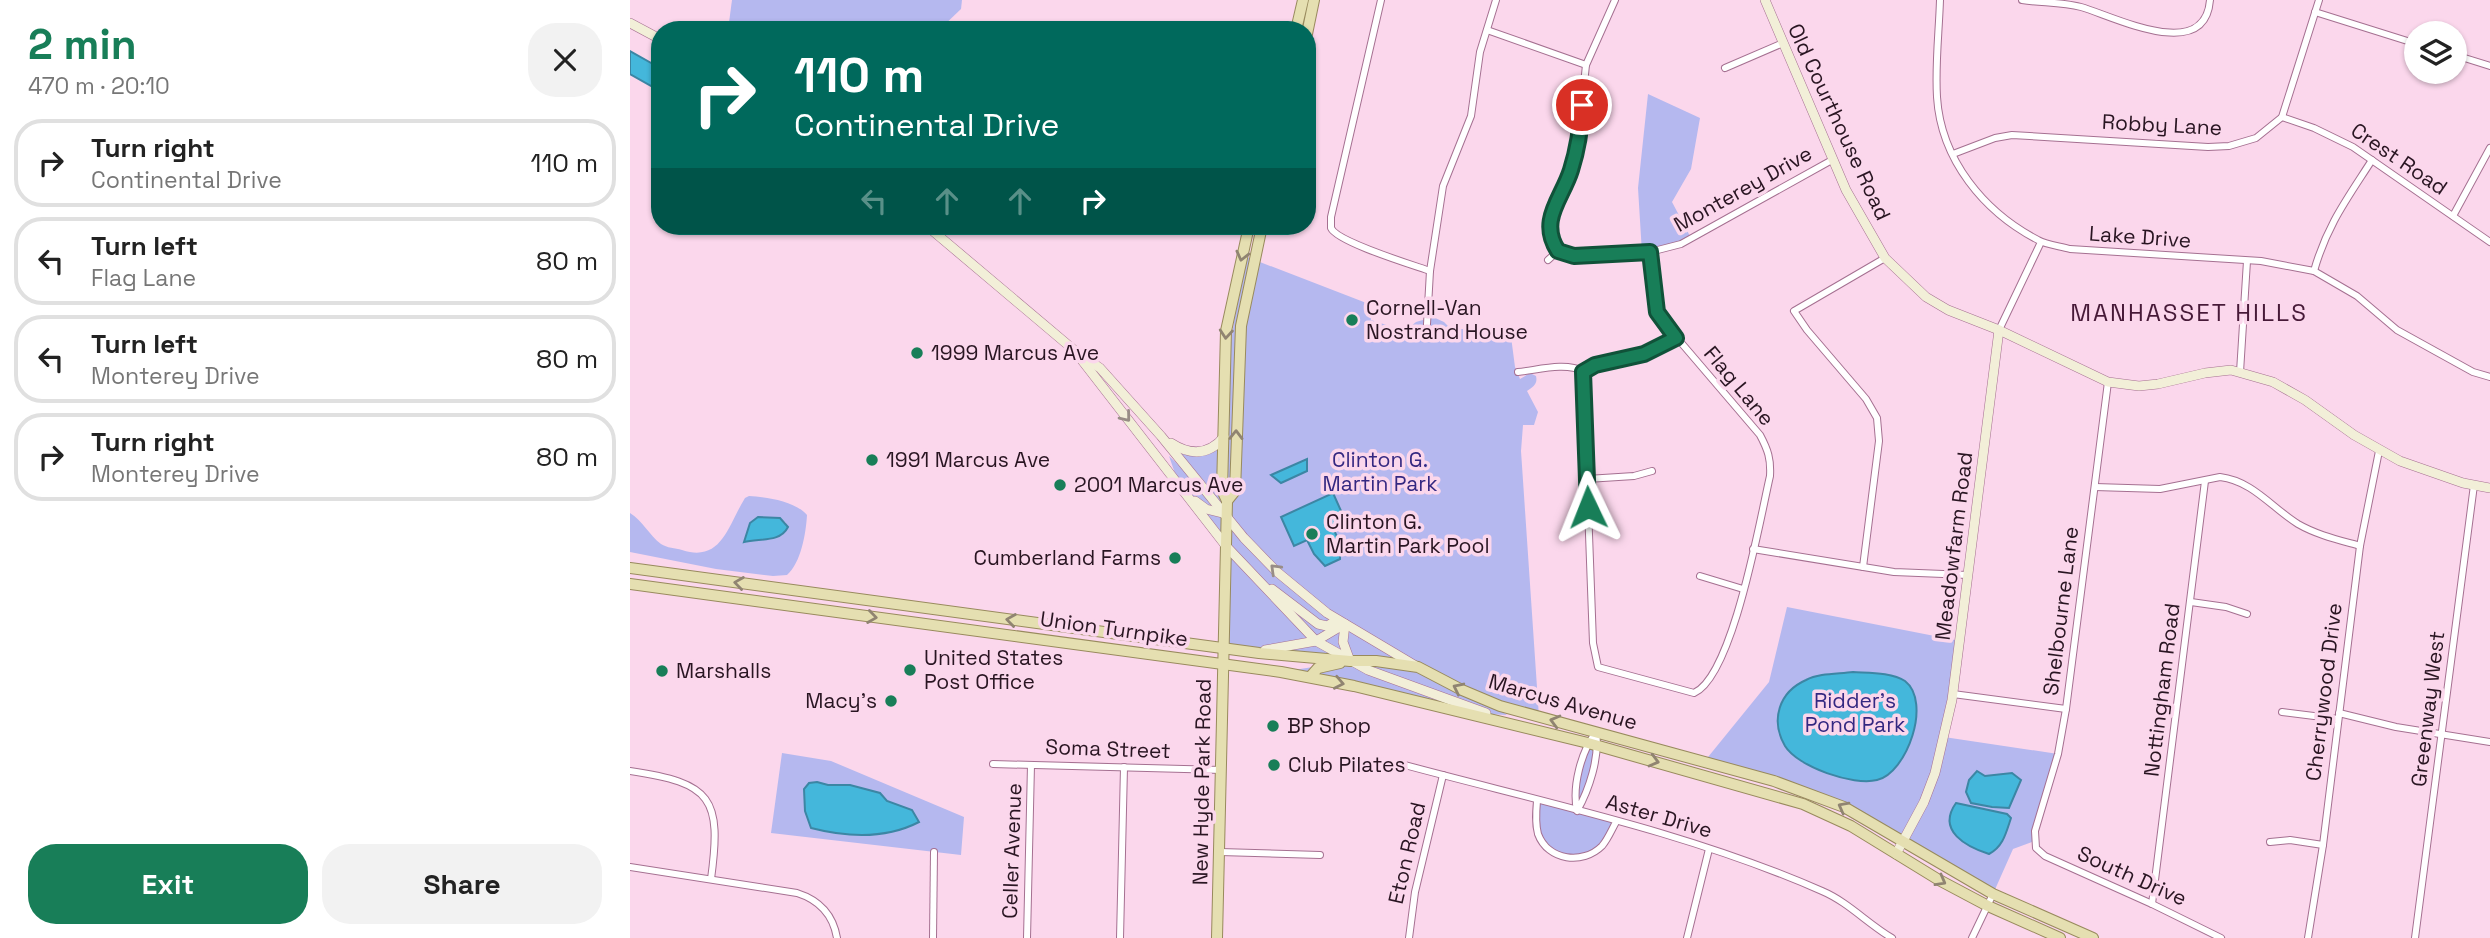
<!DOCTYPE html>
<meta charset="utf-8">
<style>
:root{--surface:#fff;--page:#f2f2f2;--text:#222;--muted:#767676;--line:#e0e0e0;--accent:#187e58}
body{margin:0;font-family:"Space Grotesk",sans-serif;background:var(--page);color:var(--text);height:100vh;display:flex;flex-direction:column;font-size:26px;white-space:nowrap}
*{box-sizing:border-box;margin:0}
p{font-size:23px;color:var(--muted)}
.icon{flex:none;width:38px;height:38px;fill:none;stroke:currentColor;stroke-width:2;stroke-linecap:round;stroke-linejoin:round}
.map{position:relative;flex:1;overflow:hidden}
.panel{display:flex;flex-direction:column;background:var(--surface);width:630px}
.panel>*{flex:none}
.hud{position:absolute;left:21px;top:21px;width:665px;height:214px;border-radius:28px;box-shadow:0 2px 5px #0004;background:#00695c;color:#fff;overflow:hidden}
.buttons{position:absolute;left:1774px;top:21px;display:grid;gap:14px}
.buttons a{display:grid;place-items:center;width:63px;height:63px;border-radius:50%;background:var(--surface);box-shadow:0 2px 5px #0004;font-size:35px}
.pin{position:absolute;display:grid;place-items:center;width:60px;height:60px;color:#fff;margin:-30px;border:4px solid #fff;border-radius:50%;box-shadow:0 2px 7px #0007}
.me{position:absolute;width:77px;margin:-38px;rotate:358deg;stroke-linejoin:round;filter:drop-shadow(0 0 5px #0008)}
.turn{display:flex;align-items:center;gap:24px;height:147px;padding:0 28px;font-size:32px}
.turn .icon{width:91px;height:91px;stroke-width:2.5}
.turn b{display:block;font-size:49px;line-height:60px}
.lanes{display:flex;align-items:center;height:66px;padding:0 28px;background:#0003;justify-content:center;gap:35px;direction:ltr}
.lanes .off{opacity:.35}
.round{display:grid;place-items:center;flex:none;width:74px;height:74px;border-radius:28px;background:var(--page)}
.headline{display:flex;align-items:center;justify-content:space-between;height:119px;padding:0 28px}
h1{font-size:42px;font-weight:700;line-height:52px;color:var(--accent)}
.button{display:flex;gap:14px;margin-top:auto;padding:14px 28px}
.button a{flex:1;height:80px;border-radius:28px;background:var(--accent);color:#fff;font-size:28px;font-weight:700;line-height:80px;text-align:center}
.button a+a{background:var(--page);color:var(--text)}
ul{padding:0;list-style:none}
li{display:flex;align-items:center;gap:21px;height:88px;margin:0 14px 10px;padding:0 14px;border:4px solid var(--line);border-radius:28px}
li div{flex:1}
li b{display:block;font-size:26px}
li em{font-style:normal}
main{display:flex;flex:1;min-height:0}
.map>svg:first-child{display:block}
.green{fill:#b5b8ef;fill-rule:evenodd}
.water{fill:#44b7db;stroke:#3c86a4;stroke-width:2}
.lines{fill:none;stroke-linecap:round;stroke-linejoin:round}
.street-casing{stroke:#a57091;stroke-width:8}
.secondary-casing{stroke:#a57091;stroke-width:10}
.primary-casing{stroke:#988a5d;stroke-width:12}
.street{stroke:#fff;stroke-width:6}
.secondary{stroke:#f2efd8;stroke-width:9}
.primary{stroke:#e5dfb1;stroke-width:10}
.oneway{stroke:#908471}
.oneway2{stroke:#988d86}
.route-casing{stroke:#105239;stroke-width:18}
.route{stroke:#187e58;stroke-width:12}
.poi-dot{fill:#187e58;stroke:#fbd7ec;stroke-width:2.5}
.labels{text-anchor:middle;stroke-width:7;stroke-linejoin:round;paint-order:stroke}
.street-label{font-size:21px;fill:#291522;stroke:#fbd7ec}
.poi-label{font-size:21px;fill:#291522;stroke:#fbd7ec;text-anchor:start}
.park-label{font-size:21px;fill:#342881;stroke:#fbd7ec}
.quarter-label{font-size:24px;letter-spacing:2px;fill:#471a38;stroke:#fbd7ec}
</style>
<main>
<section class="panel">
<div class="headline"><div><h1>2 min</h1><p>470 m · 20:10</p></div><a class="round"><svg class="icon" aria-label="close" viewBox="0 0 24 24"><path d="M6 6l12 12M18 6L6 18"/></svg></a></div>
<ul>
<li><svg class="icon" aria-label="right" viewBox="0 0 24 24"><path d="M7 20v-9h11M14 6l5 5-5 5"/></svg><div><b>Turn right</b><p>Continental Drive</p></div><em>110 m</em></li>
<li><svg class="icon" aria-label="left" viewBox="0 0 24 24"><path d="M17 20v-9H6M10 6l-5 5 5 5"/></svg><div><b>Turn left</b><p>Flag Lane</p></div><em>80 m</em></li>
<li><svg class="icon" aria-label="left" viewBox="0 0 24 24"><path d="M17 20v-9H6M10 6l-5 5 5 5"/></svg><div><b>Turn left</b><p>Monterey Drive</p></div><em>80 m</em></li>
<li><svg class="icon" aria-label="right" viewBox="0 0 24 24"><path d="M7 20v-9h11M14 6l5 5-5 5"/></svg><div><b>Turn right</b><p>Monterey Drive</p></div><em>80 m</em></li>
</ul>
<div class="button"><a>Exit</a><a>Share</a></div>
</section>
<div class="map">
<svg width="1860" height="938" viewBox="0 0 1860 938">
<rect width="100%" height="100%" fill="#fbd7ec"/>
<!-- green -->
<g class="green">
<path d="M 102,0 L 332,0 L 331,9 L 309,30 L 98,30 Z"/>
<path d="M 1018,94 L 1070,118 L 1061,169 L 1042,202 L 1061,238 L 1012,253 L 1008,188 Z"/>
<path d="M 617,257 L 739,304 L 741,320 L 775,331 L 786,322 L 803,317 L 814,322 L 821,329 L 880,329 L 885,367 L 890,379 L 900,373 L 906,376 C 908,384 903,387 897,391 L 908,412 L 904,425 L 893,425 L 891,451 L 909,717 L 861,704 L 877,715 L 857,714 L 788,691 L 813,702 L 778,700 L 651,672 L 715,662 L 594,648 L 596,546 L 548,482 L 539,456 L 574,489 L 531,436 L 563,452 L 587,445 L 604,321 Z"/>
<path d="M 119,496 C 137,497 165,501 177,515 C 176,533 171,563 157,575 L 143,576 L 86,569 L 0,552 L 0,513 C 13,521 19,535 31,544 C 37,548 45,548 52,550 C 92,563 98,525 115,498 ZM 128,517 L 150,518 L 156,523 L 127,539 L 115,542 Z"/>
<path d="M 1157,607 L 1330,641 L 1314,737 L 1428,754 L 1405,841 L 1383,849 L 1363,894 L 1214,807 L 1074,762 L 1139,682 Z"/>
<path d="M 958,743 L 969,746 L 954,798 L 947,810 L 986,822 L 976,841 L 956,856 L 927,854 L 911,839 L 907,801 L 946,810 L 944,795 Z"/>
<path d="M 152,753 L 201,761 L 334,817 L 331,855 L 141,833 ZM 187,782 L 198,785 L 220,785 L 250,793 L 257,801 L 282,810 L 239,834 L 219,833 Z"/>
</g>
<!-- water -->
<g class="water">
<path d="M 0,51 L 30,68 L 30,91 L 0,74 Z"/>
<path d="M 677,459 L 677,471 L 651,483 L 641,475 Z"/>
<path d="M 703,493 L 716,522 L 703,528 L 710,543 L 710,559 L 695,566 L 684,554 L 677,540 L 664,546 L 651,517 Z"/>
<path d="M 128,517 L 150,518 L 158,527 C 150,543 129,538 114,542 L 120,523 Z"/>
<path d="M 1223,672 C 1238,673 1262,672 1275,681 C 1302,702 1277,773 1247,780 C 1223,786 1168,767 1155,746 C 1140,720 1149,692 1176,680 C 1189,673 1208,674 1223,672 Z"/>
<path d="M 1347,771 L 1355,776 L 1382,773 L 1391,780 L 1379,808 L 1362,807 L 1341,803 L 1336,792 L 1339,780 Z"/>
<path d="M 187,782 L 198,785 L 220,785 L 250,793 L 257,801 L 282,810 L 289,822 C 256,839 216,837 181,828 L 175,811 L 174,789 L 179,783 Z"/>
<path d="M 1326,803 L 1377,814 L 1381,818 C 1376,833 1373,847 1359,854 C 1337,847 1306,831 1326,803 Z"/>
</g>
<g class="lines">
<defs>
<g id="street">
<path d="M 751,0 L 701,217 C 701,218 701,227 701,228 C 707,242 783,265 800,271"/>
<path d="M 985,0 L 956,65 L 947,149 L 940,174 L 920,220 L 919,232 L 928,251 L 945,256 L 1020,252 L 1051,244 L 1202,160"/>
<path d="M 1310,0 C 1309,32 1305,65 1307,97 C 1311,160 1354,212 1408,240 C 1417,245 1430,246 1440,249 L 1631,261 L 1684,271 L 1727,296 L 1767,330 L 1843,372 L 1860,377"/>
<path d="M 1392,0 C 1412,3 1432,2 1451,7 C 1483,16 1575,64 1580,0"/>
<path d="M 1685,12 L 1787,44"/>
<path d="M 857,30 L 956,65"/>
<path d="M 1825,55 L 1860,66"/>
<path d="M 1095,68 L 1153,43"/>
<path d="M 1652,117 L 1684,128 L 1723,147 L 1860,242"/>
<path d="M 1323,154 L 1365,138 L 1382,135 L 1578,147 L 1599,146 L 1626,138 L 1652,117 L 1689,0"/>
<path d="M 1823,216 L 1860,148"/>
<path d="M 918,260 L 928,251"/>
<path d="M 1684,271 C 1697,225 1717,199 1742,160"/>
<path d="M 797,324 L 800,271 L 813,186 L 841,116 L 850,52 L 866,0"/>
<path d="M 1369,330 L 1411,242"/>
<path d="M 953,371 L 963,643 L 968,667 L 1064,693 C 1103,676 1130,519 1140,476 C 1141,459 1138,450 1130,435 L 1030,318 L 1020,252"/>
<path d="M 888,372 C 908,370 935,362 953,371 L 965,365 L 1014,354 L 1046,338"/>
<path d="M 1610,372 L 1617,261"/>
<path d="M 1478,382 L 1436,709 L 1428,754 L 1405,831 L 1406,848 L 1415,856 L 1522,904 L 1591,938"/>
<path d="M 957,479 L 1004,476 L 1022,471"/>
<path d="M 1465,487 L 1530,489 L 1590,477 C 1623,481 1642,508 1668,524 C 1687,535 1709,540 1730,546"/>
<path d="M 1123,549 L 1264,572 L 1338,575"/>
<path d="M 1233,567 L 1249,441 L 1247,418 L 1236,399 L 1177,330 L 1164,311 L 1255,258"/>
<path d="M 1070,576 L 1113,589"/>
<path d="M 1561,602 L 1596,607 L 1617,614"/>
<path d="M 1323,694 L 1436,709"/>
<path d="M 1652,712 L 1708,719"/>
<path d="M 1709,713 L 1766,727 L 1860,742"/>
<path d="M 966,732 C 970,757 959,790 947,811 C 942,786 951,752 966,732 Z"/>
<path d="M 363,764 L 592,770"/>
<path d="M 771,764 C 912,802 1058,832 1192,891 C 1218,902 1238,924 1262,938"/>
<path d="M 0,771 C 82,783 92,798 81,879"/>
<path d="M 907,801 C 906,812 905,823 908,834 C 918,861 953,865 972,846 C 978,839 982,829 986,822"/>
<path d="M 1640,842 L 1660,840 L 1693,845"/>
<path d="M 590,852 L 690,855"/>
<path d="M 0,867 L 167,893 C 189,900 203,914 207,938"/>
<path d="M 1522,904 L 1575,481"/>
<path d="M 303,938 L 304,852"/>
<path d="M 397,938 L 401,765"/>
<path d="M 490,938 L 494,767"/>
<path d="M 779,938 L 785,892 L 813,775"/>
<path d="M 1057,938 L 1079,849"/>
<path d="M 1342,938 L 1363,894"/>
<path d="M 1678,938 L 1693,845 L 1730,546 L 1749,451"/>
<path d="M 1785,938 L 1844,485"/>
</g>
<g id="secondary">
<path d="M 1135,0 L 1216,190 L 1255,258 L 1296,297 L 1318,310 L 1369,330 L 1478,382 L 1509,386 L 1528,384 L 1575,373 L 1601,370 L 1643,382 L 1675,400 L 1724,435 L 1770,461 L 1833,483 L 1860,488"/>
<path d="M 0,23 L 30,39"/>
<path d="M 297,226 L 444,350 L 470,368 L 531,436 L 614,538 L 646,571 L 697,613 L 786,666"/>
<path d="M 444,350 L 596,546 L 686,641 L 738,670 L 856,713"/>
<path d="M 541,443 C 561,456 579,455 594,437"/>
<path d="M 565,501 L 576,509 L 596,514"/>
<path d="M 642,589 L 688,624 L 697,626 L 707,620"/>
<path d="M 715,624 L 713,642 L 720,661"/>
<path d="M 635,650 L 686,641 L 713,625"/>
<path d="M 1266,854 L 1294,802 L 1305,773 L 1322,700 L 1369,330"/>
</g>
<g id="primary">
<path d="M 666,30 L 673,0"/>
<path d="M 677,34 L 684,0"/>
<path d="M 597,501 L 605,491 L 611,326 L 632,226"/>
<path d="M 0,568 L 629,653 L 720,661 L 746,661 L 788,667 L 832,690 L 870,706 L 1144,781 L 1214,807 L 1363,894 L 1463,938"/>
<path d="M 0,584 L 651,672 L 724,686 L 958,743 L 1173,804 L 1221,826 L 1309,880 L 1358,906 L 1430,938"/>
<path d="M 680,677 L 688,668 L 710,663"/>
<path d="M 587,938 L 597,501 L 592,490 L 596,331 L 619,226"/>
</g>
</defs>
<!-- street casing -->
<use href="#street" class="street-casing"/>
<!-- secondary casing -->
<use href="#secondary" class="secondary-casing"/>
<!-- primary casing -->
<use href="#primary" class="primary-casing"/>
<!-- street -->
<use href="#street" class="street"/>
<!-- secondary -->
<use href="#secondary" class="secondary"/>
<!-- primary -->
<use href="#primary" class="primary"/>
</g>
<!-- one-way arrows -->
<defs><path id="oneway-chevron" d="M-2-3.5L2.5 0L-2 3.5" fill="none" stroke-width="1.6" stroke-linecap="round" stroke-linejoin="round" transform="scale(1.75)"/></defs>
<g class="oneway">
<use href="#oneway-chevron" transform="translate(612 256) rotate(104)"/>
<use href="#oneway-chevron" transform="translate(596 334) rotate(95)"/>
<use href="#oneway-chevron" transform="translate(606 435) rotate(-89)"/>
<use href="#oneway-chevron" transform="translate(109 583) rotate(-172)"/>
<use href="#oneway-chevron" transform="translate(242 617) rotate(8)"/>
<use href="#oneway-chevron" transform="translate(381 620) rotate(-172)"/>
<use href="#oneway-chevron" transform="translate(709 683) rotate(11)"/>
<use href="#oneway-chevron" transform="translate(828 688) rotate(-154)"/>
<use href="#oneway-chevron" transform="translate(925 721) rotate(-165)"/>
<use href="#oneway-chevron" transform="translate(1024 761) rotate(15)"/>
<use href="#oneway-chevron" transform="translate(1213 807) rotate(-152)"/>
<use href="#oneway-chevron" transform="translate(1311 881) rotate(29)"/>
</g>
<g class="oneway2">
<use href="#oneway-chevron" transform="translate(496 417) rotate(51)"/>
<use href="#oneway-chevron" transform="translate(645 569) rotate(-136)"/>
</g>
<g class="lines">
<defs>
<path id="route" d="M 952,105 C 951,127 948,148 941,170 C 932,199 908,220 928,251 L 944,256 L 1020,252 L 1027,312 L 1046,338 L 1014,354 L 965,365 L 953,372 L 958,507"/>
</defs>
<!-- route casing -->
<use href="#route" class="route-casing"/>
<!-- route -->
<use href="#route" class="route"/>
</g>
<!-- markers -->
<g class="poi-dot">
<circle cx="722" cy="320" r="7"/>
<circle cx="287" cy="353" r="7"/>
<circle cx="242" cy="460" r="7"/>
<circle cx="430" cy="485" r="7"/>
<circle cx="682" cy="534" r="7"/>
<circle cx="545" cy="558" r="7"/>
<circle cx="280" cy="670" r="7"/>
<circle cx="32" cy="671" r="7"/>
<circle cx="261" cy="701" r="7"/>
<circle cx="643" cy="726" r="7"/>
<circle cx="644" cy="765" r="7"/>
</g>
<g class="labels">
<!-- street labels -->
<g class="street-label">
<text transform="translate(1209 122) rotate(65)" y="7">Old Courthouse Road</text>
<text transform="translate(1532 125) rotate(3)" y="7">Robby Lane</text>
<text transform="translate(1769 159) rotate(34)" y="7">Crest Road</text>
<text transform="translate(1113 189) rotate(-29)" y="7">Monterey Drive</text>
<text transform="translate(1510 237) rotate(4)" y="7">Lake Drive</text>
<text transform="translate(1109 386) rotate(50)" y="7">Flag Lane</text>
<text transform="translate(1324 546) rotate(-83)" y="7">Meadowfarm Road</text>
<text transform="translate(1431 611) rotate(-83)" y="7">Shelbourne Lane</text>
<text transform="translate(484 629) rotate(8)" y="7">Union Turnpike</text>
<text transform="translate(1532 690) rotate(-83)" y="7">Nottingham Road</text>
<text transform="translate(1694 692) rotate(-83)" y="7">Cherrywood Drive</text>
<text transform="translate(933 702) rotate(16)" y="7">Marcus Avenue</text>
<text transform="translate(1798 709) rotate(-83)" y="7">Greenway West</text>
<text transform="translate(478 749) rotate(2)" y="7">Soma Street</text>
<text transform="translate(572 782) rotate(-89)" y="7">New Hyde Park Road</text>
<text transform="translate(1029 816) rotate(16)" y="7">Aster Drive</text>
<text transform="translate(382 851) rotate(-88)" y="7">Celler Avenue</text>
<text transform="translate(777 853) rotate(-77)" y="7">Eton Road</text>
<text transform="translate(1502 876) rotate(24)" y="7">South Drive</text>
</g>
<!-- poi labels -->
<g class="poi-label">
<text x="736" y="315">Cornell-Van<tspan x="736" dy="24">Nostrand House</tspan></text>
<text x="301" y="360">1999 Marcus Ave</text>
<text x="256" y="467">1991 Marcus Ave</text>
<text x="444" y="492">2001 Marcus Ave</text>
<text x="696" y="529">Clinton G.<tspan x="696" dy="24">Martin Park Pool</tspan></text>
<text x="531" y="565" text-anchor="end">Cumberland Farms</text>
<text x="294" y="665">United States<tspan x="294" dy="24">Post Office</tspan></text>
<text x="46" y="678">Marshalls</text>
<text x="247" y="708" text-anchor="end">Macy's</text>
<text x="657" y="733">BP Shop</text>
<text x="658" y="772">Club Pilates</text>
</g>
<!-- park labels -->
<g class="park-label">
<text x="750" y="467">Clinton G.<tspan x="750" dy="24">Martin Park</tspan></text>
<text x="1225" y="708">Ridder's<tspan x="1225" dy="24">Pond Park</tspan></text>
</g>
<!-- quarter labels -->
<g class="quarter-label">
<text x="1559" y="321">MANHASSET HILLS</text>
</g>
</g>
</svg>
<div class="buttons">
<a><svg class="icon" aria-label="layers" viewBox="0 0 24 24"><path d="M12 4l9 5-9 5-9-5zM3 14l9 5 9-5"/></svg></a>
</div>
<div class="pin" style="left:952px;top:105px;background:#d93025"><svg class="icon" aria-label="arrive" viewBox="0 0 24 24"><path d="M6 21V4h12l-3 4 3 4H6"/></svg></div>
<svg class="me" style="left:958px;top:507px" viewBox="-20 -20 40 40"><path d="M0-17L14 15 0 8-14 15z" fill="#187e58" stroke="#fff" stroke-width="4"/></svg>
<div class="hud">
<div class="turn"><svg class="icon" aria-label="right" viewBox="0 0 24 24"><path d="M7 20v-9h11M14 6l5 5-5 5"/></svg><div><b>110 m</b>Continental Drive</div></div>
<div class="lanes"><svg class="icon off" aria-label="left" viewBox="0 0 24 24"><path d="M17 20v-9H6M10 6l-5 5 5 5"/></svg><svg class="icon off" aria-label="ahead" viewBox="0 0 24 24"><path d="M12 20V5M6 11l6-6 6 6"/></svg><svg class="icon off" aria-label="ahead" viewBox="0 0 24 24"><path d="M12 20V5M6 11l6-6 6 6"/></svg><svg class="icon" aria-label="right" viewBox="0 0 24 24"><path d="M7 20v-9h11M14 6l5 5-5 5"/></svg></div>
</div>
</div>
</main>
